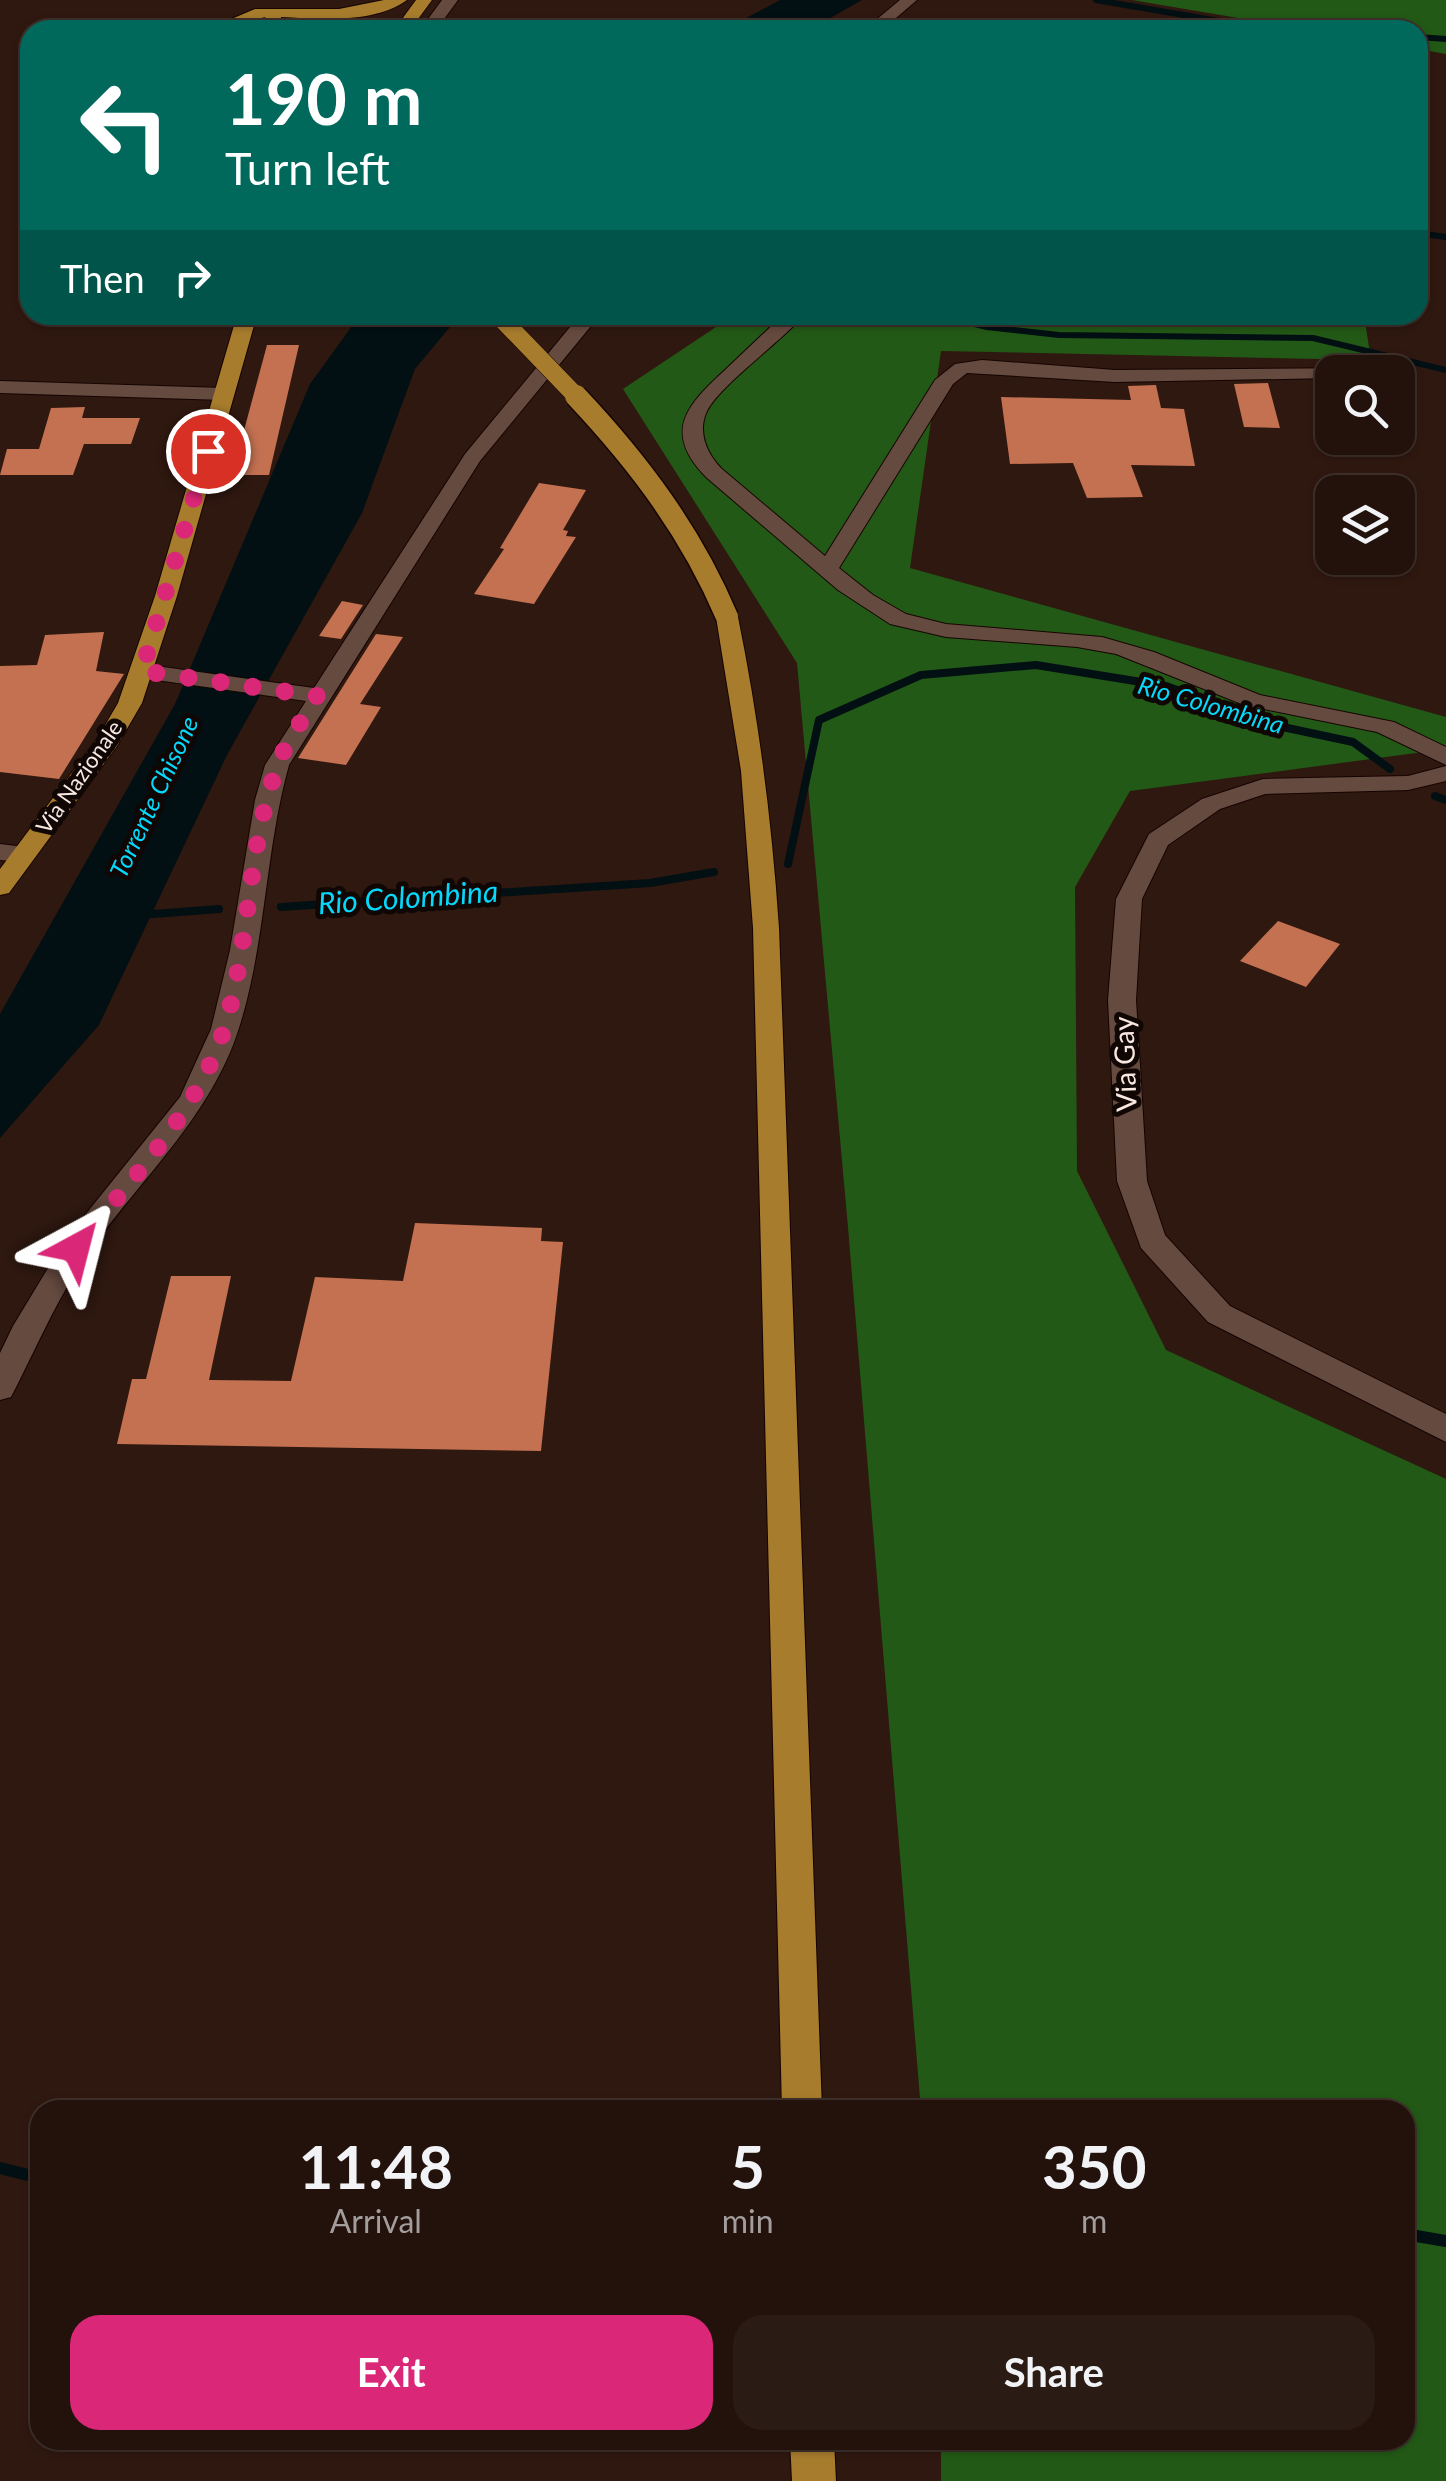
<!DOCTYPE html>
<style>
:root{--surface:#23120c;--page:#2b1b15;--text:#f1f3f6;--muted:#a39e9d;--line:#40322d;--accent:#db2777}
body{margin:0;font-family:Lato,sans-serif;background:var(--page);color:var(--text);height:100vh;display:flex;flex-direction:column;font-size:38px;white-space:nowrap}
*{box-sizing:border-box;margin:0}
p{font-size:32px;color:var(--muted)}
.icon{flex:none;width:55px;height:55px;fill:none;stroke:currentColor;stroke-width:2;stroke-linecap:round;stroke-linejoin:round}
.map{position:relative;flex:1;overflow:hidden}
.panel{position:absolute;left:30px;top:2100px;width:1385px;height:350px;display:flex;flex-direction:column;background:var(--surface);border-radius:30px;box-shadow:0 2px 8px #0004,0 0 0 2px var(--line)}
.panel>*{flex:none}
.banner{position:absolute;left:20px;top:20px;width:1408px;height:305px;border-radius:30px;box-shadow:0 2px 8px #0004,0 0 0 2px var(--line);background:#00695c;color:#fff;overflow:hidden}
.controls{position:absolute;left:1315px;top:355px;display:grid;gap:20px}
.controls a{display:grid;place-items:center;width:100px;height:100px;border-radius:20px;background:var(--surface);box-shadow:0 2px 8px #0004,0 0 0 2px var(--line);font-size:50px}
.pin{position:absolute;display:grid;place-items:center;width:85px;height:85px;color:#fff;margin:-42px;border:5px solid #fff;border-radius:50%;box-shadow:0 2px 10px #0007}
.me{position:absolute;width:110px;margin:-55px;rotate:38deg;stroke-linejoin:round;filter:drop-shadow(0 0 8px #0008)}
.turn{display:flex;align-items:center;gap:35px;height:210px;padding:0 40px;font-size:45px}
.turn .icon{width:130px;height:130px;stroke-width:2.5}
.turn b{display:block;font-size:70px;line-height:85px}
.then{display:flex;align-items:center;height:95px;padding:0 40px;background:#0003;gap:20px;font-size:38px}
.eta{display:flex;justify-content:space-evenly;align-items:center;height:170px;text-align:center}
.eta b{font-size:60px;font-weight:700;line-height:70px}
.button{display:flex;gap:20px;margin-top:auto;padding:20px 40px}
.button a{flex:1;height:115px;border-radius:30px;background:var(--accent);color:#fff;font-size:40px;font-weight:700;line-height:115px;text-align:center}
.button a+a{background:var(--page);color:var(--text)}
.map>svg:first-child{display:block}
.forest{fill:#235916}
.water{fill:#020f13}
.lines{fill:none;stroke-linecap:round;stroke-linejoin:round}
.stream-far2{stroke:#020f13;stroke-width:6}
.stream-far1{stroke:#020f13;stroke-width:8}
.stream{stroke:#020f13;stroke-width:12}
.building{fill:#c47152}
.minor-casing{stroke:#160400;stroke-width:2}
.major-casing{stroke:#160400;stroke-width:2}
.minor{fill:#654a40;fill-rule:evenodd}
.major{fill:#a77c2d;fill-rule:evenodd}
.major-bridge-far1-casing{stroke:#160400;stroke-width:19;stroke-linecap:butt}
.major-bridge-casing{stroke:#160400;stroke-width:25;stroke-linecap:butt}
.major-bridge-far1{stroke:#a77c2d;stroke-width:18}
.major-bridge{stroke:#a77c2d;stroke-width:22}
.route{stroke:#db2777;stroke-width:18;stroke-dasharray:0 32.4}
.labels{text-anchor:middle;stroke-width:10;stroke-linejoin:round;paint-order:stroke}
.far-street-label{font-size:22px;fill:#f9e8e2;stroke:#100704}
.far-water-label{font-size:25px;font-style:italic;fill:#06d8fc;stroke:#100704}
.street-label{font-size:28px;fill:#f9e8e2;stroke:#100704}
.water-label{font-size:30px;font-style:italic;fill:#06d8fc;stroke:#100704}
</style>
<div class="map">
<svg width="1446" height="2481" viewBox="0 0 1446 2481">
<rect width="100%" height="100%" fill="#2f1810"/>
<!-- forest -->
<g class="forest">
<path d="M 1132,0 L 1446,0 L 1446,54 L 1418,49 L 1418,30 L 1308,30 Z"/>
<path d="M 734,315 L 1364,315 L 1371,360 L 941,351 L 910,568 L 1446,717 L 1446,749 L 1130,791 L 1075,887 L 1077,1171 L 1166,1350 L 1446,1479 L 1446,2481 L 941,2481 L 941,2440 L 1405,2440 L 1405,2110 L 921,2110 L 848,1227 L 797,663 L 623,389 Z"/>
</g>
<!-- water -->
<g class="water">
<path d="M 780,0 L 862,0 L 809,30 L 724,30 Z"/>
<path d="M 360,315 L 460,315 L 415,369 L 362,513 L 227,755 L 99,1025 L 0,1138 L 0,1014 L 175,704 L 310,384 Z"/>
</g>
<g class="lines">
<!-- stream-far2 -->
<g class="stream-far2">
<path d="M 1096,0 L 1219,21 L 1336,30"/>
<path d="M 1418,37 L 1446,39"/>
<path d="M 1418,233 L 1446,237"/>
<path d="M 938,315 L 987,327 L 1059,335 L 1313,338 L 1446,370"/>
</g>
<!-- stream-far1 -->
<g class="stream-far1">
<path d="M 1435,796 L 1446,800"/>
<path d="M 788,864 L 819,720 L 921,675 L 1036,665 L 1166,686 L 1278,726 L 1353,742 L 1390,769"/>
<path d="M 281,907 L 650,883 L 714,872"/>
<path d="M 140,915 L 219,909"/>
</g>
<!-- stream -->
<g class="stream">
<path d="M 0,2168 L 40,2178"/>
<path d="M 1405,2234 L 1446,2241"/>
</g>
</g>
<!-- building -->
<g class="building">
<path d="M 267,345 L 299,345 L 269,475 L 232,475 Z"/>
<path d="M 1268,383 L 1280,428 L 1244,427 L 1234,384 Z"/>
<path d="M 1156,385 L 1161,408 L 1184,409 L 1195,466 L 1131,465 L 1143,497 L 1087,498 L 1073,463 L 1010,464 L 1001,397 L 1131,400 L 1128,386 Z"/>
<path d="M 85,407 L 82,418 L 140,418 L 131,444 L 84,444 L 73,475 L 0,475 L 7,449 L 39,449 L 51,408 Z"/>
<path d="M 539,483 L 586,490 L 563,530 L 568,531 L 566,536 L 576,537 L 534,604 L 474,594 L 504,549 L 500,548 Z"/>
<path d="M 342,601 L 363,605 L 341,639 L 319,636 Z"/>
<path d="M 104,632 L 96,671 L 124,674 L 59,779 L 0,772 L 0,666 L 37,665 L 45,635 Z"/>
<path d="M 376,634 L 403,637 L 360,704 L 381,707 L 346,765 L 298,758 Z"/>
<path d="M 1278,921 L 1340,944 L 1306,987 L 1240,961 Z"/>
<path d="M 415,1223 L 542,1228 L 541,1241 L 563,1242 L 541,1451 L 117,1444 L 132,1379 L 146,1379 L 171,1276 L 231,1276 L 209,1380 L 291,1381 L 315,1277 L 403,1281 Z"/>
</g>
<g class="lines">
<defs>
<g id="minor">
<path d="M 442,0 L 458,0 L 436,30 L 420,30 Z"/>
<path d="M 900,0 L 917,0 L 882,30 L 864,30 Z"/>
<path d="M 580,315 L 600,315 L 480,461 L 289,765 C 265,851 266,943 239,1028 C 211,1117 139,1180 87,1255 C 56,1300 36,1349 11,1397 L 0,1400 L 0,1353 L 13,1326 L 65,1240 L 180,1097 L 211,1029 L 230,950 L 255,800 L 265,765 L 306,701 L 142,678 L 130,671 L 142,664 L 314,688 L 465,454 Z"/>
<path d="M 783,315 L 804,315 C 782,341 719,386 707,411 C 697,432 707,454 722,469 L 825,556 L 935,380 L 955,364 L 982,360 L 1115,370 L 1369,368 L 1372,372 L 1332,372 L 1332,378 L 1115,382 L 967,373 L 953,384 L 839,568 L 873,595 L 906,614 L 946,624 L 1102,637 L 1154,652 L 1260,695 L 1394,722 L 1446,747 L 1446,765 L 1377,732 L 1244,705 L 1116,654 L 1077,647 L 946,637 L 890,624 L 838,590 L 707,478 C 661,432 687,405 726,369 C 745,351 764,333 783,315 Z"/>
<path d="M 0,381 L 224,388 L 234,394 L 224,400 L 0,393 Z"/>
<path d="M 1446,766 L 1446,781 L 1408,790 L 1265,794 L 1220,809 L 1168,845 L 1142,899 L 1136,1000 L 1147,1181 L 1165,1235 L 1230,1306 L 1446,1414 L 1446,1442 L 1208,1322 L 1141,1248 L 1117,1181 L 1108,1000 L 1116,899 L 1149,834 L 1202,799 L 1263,779 L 1408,776 Z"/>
<path d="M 0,844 L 33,848 L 37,854 L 24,862 L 0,860 Z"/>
</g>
<g id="major">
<path d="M 384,0 L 407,0 C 374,24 319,19 281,17 L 281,24 L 266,30 L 239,29 L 229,20 L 255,9 L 339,9 ZM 266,17 L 260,22 L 247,21 Z"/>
<path d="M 416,0 L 432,0 L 410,30 L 394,30 Z"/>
<path d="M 237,315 L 257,315 L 177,596 L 142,703 L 117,746 L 9,893 L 0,895 L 0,869 L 97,739 L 118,703 L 155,596 Z"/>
<path d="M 727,610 L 738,617 C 759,720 772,823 779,928 L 822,2110 L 782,2110 L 753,928 L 741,771 L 716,617 Z"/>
<path d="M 790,2440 L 834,2440 L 836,2481 L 792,2481 Z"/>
</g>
</defs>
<!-- minor casing -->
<use href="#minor" class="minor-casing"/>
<!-- major casing -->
<use href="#major" class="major-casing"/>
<!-- minor -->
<use href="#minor" class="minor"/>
<!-- major -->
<use href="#major" class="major"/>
<defs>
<path id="major-bridge-far1" d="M 498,315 L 578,398"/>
<path id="major-bridge" d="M 576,396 C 639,463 691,532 727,617"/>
</defs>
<!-- major-bridge-far1 casing -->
<use href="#major-bridge-far1" class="major-bridge-far1-casing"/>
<!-- major-bridge casing -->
<use href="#major-bridge" class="major-bridge-casing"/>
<!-- major-bridge-far1 -->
<use href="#major-bridge-far1" class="major-bridge-far1"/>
<!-- major-bridge -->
<use href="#major-bridge" class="major-bridge"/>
</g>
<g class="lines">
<!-- route -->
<path class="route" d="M 76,1248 C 131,1179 199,1111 225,1026 C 250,942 247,852 276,770 C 284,744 303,720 317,696 L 142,671 L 208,451"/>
</g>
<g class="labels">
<!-- far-street labels -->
<g class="far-street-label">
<text transform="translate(79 777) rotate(-55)" y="8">Via Nazionale</text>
</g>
<!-- far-water labels -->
<g class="far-water-label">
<text transform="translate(1211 705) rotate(16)" y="9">Rio Colombina</text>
<text transform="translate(154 797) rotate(-65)" y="9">Torrente Chisone</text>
</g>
<!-- street labels -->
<g class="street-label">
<text transform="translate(1125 1064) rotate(-92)" y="10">Via Gay</text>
</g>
<!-- water labels -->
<g class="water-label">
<text transform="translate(408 898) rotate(-4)" y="10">Rio Colombina</text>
</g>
</g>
</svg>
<div class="controls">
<a><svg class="icon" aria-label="search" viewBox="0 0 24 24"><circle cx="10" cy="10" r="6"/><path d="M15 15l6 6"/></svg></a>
<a><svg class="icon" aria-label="layers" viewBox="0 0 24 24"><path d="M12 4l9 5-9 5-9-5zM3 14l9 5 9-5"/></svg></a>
</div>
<div class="pin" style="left:208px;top:451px;background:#d93025"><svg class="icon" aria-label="arrive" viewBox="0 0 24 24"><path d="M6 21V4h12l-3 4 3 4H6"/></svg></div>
<svg class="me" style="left:76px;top:1248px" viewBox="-20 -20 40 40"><path d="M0-17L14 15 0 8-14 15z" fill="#db2777" stroke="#fff" stroke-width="4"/></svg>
<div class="banner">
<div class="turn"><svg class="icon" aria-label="left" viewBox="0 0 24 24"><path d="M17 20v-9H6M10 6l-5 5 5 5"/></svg><div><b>190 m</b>Turn left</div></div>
<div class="then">Then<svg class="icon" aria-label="right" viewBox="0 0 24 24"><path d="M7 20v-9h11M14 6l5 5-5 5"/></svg></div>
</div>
<section class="panel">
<div class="eta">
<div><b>11:48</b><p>Arrival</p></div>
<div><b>5</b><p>min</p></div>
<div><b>350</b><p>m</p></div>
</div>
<div class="button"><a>Exit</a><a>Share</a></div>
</section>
</div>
